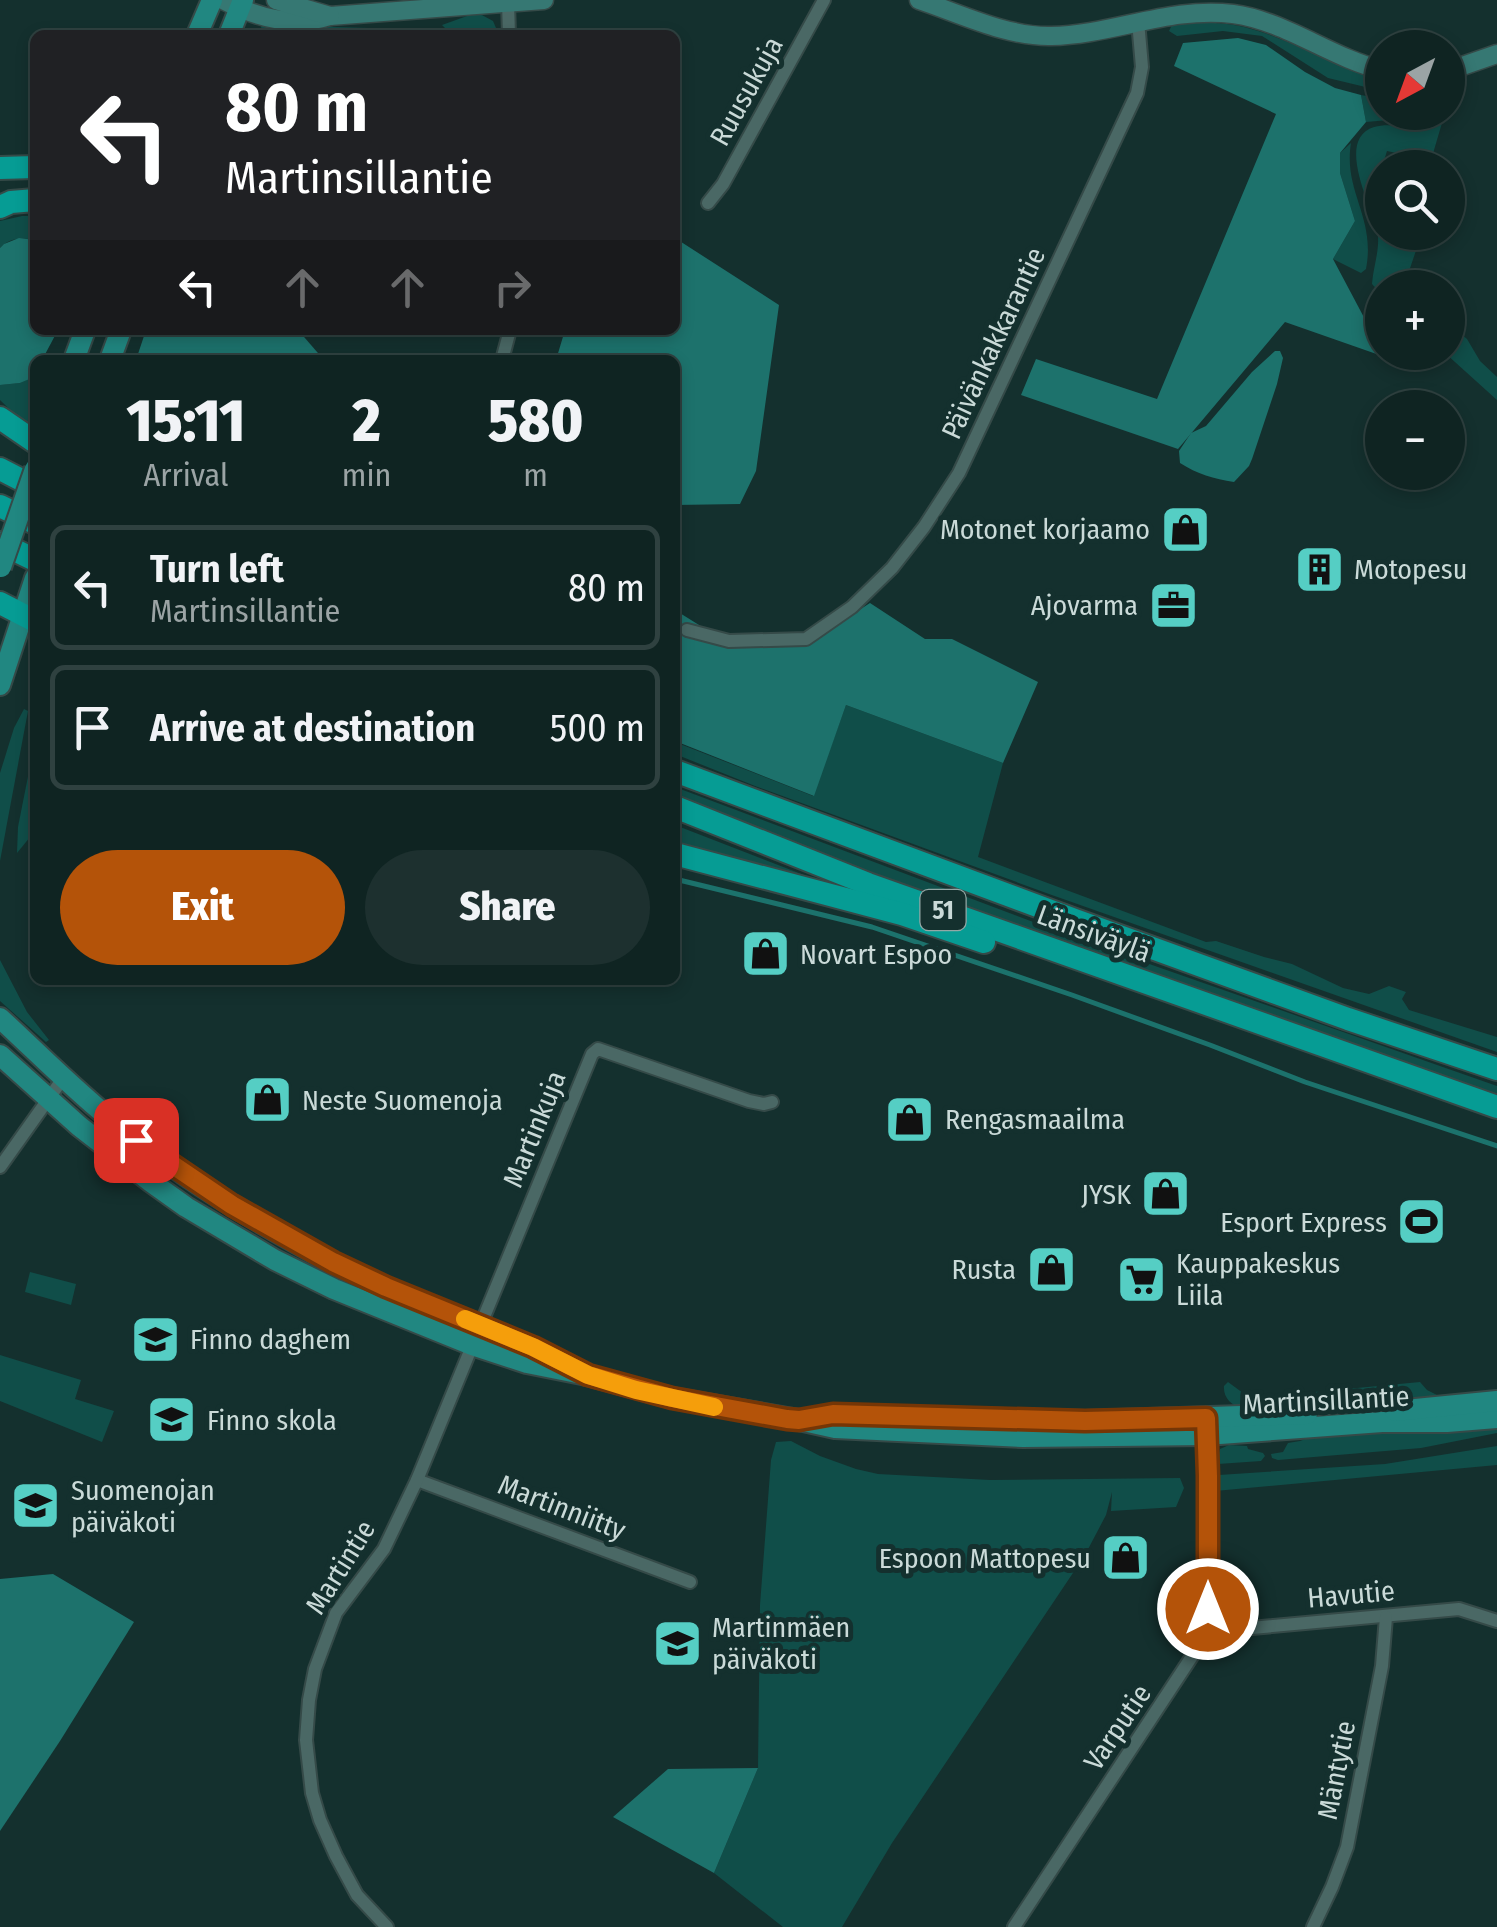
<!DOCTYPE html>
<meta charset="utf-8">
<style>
:root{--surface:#0f2422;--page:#1d302f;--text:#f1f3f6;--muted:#9ba4a5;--line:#2f4140;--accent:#b45309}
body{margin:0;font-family:"Fira Sans Condensed",sans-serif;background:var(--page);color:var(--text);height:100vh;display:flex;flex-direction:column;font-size:38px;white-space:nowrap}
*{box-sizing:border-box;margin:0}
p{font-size:32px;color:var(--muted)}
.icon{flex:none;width:55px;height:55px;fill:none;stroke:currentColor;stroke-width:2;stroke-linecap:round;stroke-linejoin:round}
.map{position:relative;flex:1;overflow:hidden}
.details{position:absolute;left:30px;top:355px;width:650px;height:630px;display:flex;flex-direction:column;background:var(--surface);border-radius:15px;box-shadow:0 5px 15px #0003,0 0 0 2px var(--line)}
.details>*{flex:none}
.top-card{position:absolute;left:30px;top:30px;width:650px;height:305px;border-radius:15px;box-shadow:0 5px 15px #0003,0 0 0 2px var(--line);background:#202124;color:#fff;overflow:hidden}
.needle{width:65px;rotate:221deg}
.fabs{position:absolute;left:1365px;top:30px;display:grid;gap:20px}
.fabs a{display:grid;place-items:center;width:100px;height:100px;border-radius:50%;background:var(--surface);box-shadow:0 5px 15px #0003,0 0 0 2px var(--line);font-size:50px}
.pin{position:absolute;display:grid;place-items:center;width:85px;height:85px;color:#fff;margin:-42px;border-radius:20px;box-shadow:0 5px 15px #0006}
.me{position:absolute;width:110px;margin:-55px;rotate:0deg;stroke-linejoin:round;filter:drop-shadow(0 0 8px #0008)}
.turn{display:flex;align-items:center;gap:35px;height:210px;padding:0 30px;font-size:45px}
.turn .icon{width:130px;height:130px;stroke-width:2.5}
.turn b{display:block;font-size:70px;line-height:85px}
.lanes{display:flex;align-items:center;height:95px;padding:0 30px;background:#0003;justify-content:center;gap:50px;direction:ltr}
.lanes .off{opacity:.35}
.eta{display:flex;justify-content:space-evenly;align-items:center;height:170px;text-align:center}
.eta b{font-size:60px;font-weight:800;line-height:70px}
.primary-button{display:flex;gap:20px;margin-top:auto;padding:20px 30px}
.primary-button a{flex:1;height:115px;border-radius:60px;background:var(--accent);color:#fff;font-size:40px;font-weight:800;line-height:115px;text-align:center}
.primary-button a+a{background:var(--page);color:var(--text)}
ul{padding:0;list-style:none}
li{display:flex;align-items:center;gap:30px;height:125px;margin:0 20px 15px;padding:0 10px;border:5px solid var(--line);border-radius:15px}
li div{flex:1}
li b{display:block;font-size:38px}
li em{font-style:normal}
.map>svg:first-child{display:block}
.green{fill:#104e49}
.forest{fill:#1d726c}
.water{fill:#1c726c}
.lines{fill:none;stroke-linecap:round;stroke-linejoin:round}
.stream{stroke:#1c726c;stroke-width:5}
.street-casing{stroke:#354a48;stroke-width:16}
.secondary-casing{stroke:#354a48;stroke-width:21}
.primary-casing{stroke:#354a48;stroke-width:24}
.highway-casing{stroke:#354a48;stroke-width:26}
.street{stroke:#4a6865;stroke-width:12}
.secondary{stroke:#367873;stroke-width:18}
.primary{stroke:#218781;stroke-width:20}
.highway{stroke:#069c94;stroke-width:22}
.primary-bridge-casing{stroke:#354a48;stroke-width:24;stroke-linecap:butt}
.primary-bridge{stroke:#218781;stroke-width:20}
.route-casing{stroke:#753606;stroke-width:25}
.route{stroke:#b45309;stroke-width:18}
.slow{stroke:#f59e0b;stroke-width:18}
.labels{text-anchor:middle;stroke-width:10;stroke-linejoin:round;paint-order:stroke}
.shield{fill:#14302e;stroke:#93a7a5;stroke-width:2.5}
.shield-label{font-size:25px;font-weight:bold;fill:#cadad8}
.street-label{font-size:28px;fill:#cadad8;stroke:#14302e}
.poi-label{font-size:28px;fill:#cadad8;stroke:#14302e;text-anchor:start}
</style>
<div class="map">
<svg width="1497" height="1927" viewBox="0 0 1497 1927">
<rect width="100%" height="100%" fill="#14302e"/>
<!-- green -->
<g class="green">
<path d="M 480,14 L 493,21 L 499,35 L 452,35 L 442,25 L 467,16 Z"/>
<path d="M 1198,22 C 1213,23 1229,23 1244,27 C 1292,39 1334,67 1382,79 L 1382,91 L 1328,78 L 1262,36 L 1223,31 L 1177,36 L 1169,31 L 1173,23 Z"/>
<path d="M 261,25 L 369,28 L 359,35 L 262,35 Z"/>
<path d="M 1361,95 L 1382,99 L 1382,112 L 1432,113 L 1423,117 L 1366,122 Z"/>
<path d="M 1437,122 L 1442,123 L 1429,167 L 1402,167 L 1401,154 L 1387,151 L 1378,180 L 1382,184 L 1382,232 L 1422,233 L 1406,280 L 1413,287 L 1382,288 L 1382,295 L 1372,284 C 1373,268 1379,253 1378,237 C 1375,211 1333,140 1374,127 C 1395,121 1411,133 1437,122 Z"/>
<path d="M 1351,143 C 1343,192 1376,217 1366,269 L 1361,273 L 1333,259 L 1355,221 L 1340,173 L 1340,153 Z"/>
<path d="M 22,216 L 35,216 L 35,240 C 22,238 10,237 0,248 L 0,221 Z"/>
<path d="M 1448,323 L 1467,339 L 1480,361 L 1497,377 L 1497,400 L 1445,353 L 1448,352 Z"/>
<path d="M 35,375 L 35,430 L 34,433 L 0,400 L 0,385 L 20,383 Z"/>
<path d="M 846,705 L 1003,763 L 978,857 L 1206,942 L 1216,941 L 1264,957 L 1292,964 L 1343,988 L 1369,994 L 1389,986 L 1406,992 L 1402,999 L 1409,1010 L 1497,1037 L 1497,1052 L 1049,894 L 755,786 L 675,754 L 675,742 L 813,796 Z"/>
<path d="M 24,709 L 28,711 L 0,861 L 0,773 L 14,728 Z"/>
<path d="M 35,741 L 35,831 L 17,853 L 18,827 Z"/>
<path d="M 675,787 L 1078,939 L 1497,1086 L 1497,1096 L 919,891 L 675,797 Z"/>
<path d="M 675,825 L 804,875 L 809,880 L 675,847 Z"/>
<path d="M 0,960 L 27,1012 L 49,1040 L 46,1042 L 0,1001 Z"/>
<path d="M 30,1272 L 76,1284 L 71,1305 L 25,1292 Z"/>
<path d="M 0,1355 L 81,1380 L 75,1399 L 114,1411 L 102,1442 L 0,1401 Z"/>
<path d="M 1228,1382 L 1243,1393 L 1262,1392 L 1263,1397 L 1420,1382 L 1427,1390 L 1437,1395 L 1406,1404 L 1242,1408 C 1231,1406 1223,1397 1224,1386 Z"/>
<path d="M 1497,1426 L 1497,1433 L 1421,1448 L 1278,1460 L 1272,1458 L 1271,1454 L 1283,1452 L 1288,1443 L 1300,1441 L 1321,1433 Z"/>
<path d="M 791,1441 L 820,1456 L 856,1469 L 878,1474 L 990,1480 L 1180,1478 L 1184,1488 L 1176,1507 L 1111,1511 L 1112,1492 L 1106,1515 L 1085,1555 L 892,1843 L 842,1927 L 783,1927 L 714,1873 L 758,1768 L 760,1605 L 771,1460 L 776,1442 Z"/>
<path d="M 1229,1445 L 1247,1446 L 1248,1449 L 1263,1453 L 1265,1456 L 1261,1461 L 1218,1464 L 1217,1459 L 1220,1449 Z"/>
<path d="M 1497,1446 L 1497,1465 L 1215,1491 L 1216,1479 L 1219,1475 L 1385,1464 Z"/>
</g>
<!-- forest -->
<g class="forest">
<path d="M 1238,38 L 1266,45 L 1305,72 L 1335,88 L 1361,95 L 1366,122 L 1340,153 L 1340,173 L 1355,221 L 1333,259 L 1385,357 L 1285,322 L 1178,449 L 1021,395 L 1036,359 L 1157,399 L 1276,114 L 1174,66 L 1183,43 Z"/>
<path d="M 19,238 L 35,240 L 35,330 L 58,330 L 42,360 L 35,360 L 34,377 L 20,383 L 0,385 L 0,248 L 4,244 Z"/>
<path d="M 675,238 L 779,305 L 756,471 L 740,504 L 675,505 L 675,360 L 556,360 L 565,330 L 675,330 Z"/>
<path d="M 146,330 L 298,330 L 324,360 L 136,360 Z"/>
<path d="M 870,603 L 925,639 L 952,639 L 1038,682 L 1003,763 L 846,705 L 814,796 L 675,741 L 675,610 L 731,645 L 803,646 Z"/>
<path d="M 53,1574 L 134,1622 L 60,1741 L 0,1831 L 0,1579 Z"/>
<path d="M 758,1768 L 714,1873 L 613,1817 L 668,1769 Z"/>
</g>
<!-- water -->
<path class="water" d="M 1275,351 L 1280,351 L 1283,358 L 1277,384 L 1252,459 L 1249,466 L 1234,482 C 1214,479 1197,474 1180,463 L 1179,451 L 1191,433 L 1206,426 L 1252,372 Z"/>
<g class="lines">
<!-- stream -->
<path class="stream" d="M 675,879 L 872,927 L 1072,995 L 1210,1045 L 1305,1082 L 1497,1146"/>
<defs>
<g id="street">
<path d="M 508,2 L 509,35"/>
<path d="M 708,203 L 723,184 L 824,0"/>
<path d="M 502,360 L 510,330"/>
<path d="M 687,630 L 729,641 L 806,639 L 852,607 L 892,568 L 924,527 L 959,473 L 1137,93 L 1142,67 L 1138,21"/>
<path d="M 0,1167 L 64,1077"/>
<path d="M 417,1480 L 690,1582"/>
<path d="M 1208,1632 L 1459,1609 L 1497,1621"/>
<path d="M 387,1927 L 357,1895 L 336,1856 L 320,1820 L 312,1793 L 306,1740 L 309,1700 L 315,1669 L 336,1613 L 384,1549 L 417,1480 L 592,1054 L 598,1049 L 749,1101 L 764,1104 L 772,1102"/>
<path d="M 1014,1927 L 1208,1632 L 1208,1477 L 1206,1428"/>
<path d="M 1313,1927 L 1332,1887 L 1347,1847 L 1382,1666 L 1386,1617"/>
</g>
<g id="secondary">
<path d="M 223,0 C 257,18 293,28 330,16 L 544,0"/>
<path d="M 276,0 L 330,16"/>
<path d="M 919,0 C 961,14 1007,37 1051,36 C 1112,35 1171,6 1233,14 C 1286,21 1331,58 1382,70"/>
<path d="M 1448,71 L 1497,54"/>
</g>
<g id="primary">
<path d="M 197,35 L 212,0"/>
<path d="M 229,35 L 243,0"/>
<path d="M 74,360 L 85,330"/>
<path d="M 110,360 L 121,330"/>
<path d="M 0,685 L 35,578"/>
<path d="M 0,1018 C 39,1054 77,1093 119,1126 C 184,1179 258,1223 332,1262 C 407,1301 489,1324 563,1363"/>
<path d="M 0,1055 L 79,1126 L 151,1182 L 186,1207 L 275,1260 L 334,1289 L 472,1345 L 527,1363 L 587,1375 L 672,1398 L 799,1420 L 835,1428 L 1023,1437 L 1206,1435 L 1382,1422 L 1447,1422 L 1497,1418"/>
<path d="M 1395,1411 L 1497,1401"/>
<path d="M 846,1415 L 1085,1421 L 1307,1414"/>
</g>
<g id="highway">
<path d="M 0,168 L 35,167"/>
<path d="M 0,207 L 11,202 L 35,200"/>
<path d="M 0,418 L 35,442"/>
<path d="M 0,469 L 35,487"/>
<path d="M 0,506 L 35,523"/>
<path d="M 0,543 L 35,560"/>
<path d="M 0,603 L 35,621"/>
<path d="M 675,771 L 1075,920 L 1348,1019 L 1497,1069"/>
<path d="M 675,807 L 868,884 L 1497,1107"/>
<path d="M 675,854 L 902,914 L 984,942"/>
</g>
</defs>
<!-- street casing -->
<use href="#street" class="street-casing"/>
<!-- secondary casing -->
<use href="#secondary" class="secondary-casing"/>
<!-- primary casing -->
<use href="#primary" class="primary-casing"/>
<!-- highway casing -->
<use href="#highway" class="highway-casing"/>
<!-- street -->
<use href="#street" class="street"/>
<!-- secondary -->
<use href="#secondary" class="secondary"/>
<!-- primary -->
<use href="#primary" class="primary"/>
<!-- highway -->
<use href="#highway" class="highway"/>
<defs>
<path id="primary-bridge" d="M 1,567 L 35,469"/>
</defs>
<!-- primary-bridge casing -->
<use href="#primary-bridge" class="primary-bridge-casing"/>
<!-- primary-bridge -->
<use href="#primary-bridge" class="primary-bridge"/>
</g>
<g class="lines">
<defs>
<path id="route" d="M 136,1140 L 232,1205 L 333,1262 L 386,1287 L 533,1347 L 588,1375 L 672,1398 L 787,1419 L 799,1420 L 833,1414 L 1085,1421 L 1206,1418 L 1208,1476 L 1208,1609"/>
</defs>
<!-- route casing -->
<use href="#route" class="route-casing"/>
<!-- route -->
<use href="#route" class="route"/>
<!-- slow -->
<path class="slow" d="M 465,1319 L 533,1347 L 588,1375 L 636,1390 L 714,1407"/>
</g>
<!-- icons -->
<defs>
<symbol id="shop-square" viewBox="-11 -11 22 22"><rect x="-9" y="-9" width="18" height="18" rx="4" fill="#55cec4" stroke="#14302e"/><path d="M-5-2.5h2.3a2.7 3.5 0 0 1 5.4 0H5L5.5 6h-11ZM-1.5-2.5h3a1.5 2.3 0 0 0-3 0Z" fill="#111"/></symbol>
<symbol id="building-square" viewBox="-11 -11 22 22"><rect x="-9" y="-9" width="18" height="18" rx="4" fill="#55cec4" stroke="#14302e"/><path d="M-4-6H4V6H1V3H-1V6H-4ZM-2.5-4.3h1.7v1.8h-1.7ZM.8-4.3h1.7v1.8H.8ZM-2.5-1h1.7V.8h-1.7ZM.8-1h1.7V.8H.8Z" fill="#111"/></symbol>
<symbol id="office-square" viewBox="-11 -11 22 22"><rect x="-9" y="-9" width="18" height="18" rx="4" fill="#55cec4" stroke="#14302e"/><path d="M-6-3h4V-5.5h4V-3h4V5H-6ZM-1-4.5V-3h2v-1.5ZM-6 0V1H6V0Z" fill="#111"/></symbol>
<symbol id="stadium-square" viewBox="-11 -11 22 22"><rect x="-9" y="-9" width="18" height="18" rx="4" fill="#55cec4" stroke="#14302e"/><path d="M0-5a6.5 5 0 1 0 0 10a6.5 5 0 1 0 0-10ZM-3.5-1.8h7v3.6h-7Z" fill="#111"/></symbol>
<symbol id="supermarket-square" viewBox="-11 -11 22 22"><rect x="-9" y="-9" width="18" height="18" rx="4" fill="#55cec4" stroke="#14302e"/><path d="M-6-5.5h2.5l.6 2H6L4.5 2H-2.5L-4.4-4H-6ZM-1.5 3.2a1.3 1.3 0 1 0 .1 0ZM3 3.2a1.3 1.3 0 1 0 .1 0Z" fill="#111"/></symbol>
<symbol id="school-square" viewBox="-11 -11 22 22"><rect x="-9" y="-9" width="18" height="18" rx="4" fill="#55cec4" stroke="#14302e"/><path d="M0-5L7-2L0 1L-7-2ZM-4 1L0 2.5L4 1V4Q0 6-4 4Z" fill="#111"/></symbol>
</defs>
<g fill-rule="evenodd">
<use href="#shop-square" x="1158" y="502" width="55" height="55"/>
<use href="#building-square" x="1292" y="542" width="55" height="55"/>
<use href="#office-square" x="1146" y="578" width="55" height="55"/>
<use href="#shop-square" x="738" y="926" width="55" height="55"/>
<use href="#shop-square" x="240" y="1072" width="55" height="55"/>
<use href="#shop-square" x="882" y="1092" width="55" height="55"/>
<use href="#shop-square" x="1138" y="1166" width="55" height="55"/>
<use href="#stadium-square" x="1394" y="1194" width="55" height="55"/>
<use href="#shop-square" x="1024" y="1242" width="55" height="55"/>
<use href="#supermarket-square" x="1114" y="1252" width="55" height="55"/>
<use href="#school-square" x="128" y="1312" width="55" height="55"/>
<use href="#school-square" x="144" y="1392" width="55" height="55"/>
<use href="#school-square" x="8" y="1478" width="55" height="55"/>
<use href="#shop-square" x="1098" y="1530" width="55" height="55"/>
<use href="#school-square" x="650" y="1616" width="55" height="55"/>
</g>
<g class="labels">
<!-- shield labels -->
<rect class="shield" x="920.5" y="890" width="45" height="40" rx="8"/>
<g class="shield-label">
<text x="943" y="919">51</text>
</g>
<!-- street labels -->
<g class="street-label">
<text transform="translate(746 91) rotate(-61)" y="10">Ruusukuja</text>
<text transform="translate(993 343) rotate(-65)" y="10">Päivänkakkarantie</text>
<text transform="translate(1094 933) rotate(20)" y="10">Länsiväylä</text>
<text transform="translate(534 1129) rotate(-68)" y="10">Martinkuja</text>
<text transform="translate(1326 1400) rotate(-3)" y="10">Martinsillantie</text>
<text transform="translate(562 1507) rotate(21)" y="10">Martinniitty</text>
<text transform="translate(340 1567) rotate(-58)" y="10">Martintie</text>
<text transform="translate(1351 1594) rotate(-5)" y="10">Havutie</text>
<text transform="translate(1117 1727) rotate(-56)" y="10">Varputie</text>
<text transform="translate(1336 1770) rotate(-79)" y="10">Mäntytie</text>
</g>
<!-- poi labels -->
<g class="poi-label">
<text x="1150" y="539" text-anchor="end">Motonet korjaamo</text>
<text x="1354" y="579">Motopesu</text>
<text x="1138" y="615" text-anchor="end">Ajovarma</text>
<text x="800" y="964">Novart Espoo</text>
<text x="302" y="1110">Neste Suomenoja</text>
<text x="945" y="1129">Rengasmaailma</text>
<text x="1131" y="1204" text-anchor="end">JYSK</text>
<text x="1387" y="1232" text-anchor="end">Esport Express</text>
<text x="1176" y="1273">Kauppakeskus<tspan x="1176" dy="32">Liila</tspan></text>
<text x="1016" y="1279" text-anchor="end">Rusta</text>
<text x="190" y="1349">Finno daghem</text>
<text x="207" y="1430">Finno skola</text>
<text x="71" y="1500">Suomenojan<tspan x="71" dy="32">päiväkoti</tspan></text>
<text x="1091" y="1568" text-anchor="end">Espoon Mattopesu</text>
<text x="712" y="1637">Martinmäen<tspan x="712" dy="32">päiväkoti</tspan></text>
</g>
</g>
</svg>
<div class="fabs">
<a><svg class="needle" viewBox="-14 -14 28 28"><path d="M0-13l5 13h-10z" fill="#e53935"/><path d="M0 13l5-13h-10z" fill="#9ba4a5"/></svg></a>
<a><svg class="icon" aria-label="search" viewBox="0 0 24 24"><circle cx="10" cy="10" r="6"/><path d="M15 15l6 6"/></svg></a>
<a>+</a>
<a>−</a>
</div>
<div class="pin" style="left:136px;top:1140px;background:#d93025"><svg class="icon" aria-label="arrive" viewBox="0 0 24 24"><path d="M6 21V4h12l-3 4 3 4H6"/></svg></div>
<svg class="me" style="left:1208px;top:1609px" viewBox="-20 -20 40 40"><circle r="17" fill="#b45309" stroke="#fff" stroke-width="3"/><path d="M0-11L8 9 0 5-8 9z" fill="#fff"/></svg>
<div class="top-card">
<div class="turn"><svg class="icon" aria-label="left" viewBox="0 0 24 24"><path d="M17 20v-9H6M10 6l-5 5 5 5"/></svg><div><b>80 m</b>Martinsillantie</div></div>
<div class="lanes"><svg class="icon" aria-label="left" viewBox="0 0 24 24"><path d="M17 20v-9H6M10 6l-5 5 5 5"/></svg><svg class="icon off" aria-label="ahead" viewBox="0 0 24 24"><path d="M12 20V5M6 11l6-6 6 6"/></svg><svg class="icon off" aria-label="ahead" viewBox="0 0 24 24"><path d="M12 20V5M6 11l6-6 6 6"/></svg><svg class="icon off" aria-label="right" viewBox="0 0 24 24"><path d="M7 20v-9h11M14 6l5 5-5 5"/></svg></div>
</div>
<section class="details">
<div class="eta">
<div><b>15:11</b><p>Arrival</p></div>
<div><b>2</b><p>min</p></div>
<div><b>580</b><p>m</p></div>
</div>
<ul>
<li><svg class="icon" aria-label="left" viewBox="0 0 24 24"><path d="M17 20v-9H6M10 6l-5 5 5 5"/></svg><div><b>Turn left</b><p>Martinsillantie</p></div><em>80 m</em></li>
<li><svg class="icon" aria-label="arrive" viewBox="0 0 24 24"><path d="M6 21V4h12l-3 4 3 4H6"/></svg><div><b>Arrive at destination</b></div><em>500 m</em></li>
</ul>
<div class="primary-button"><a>Exit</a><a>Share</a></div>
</section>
</div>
